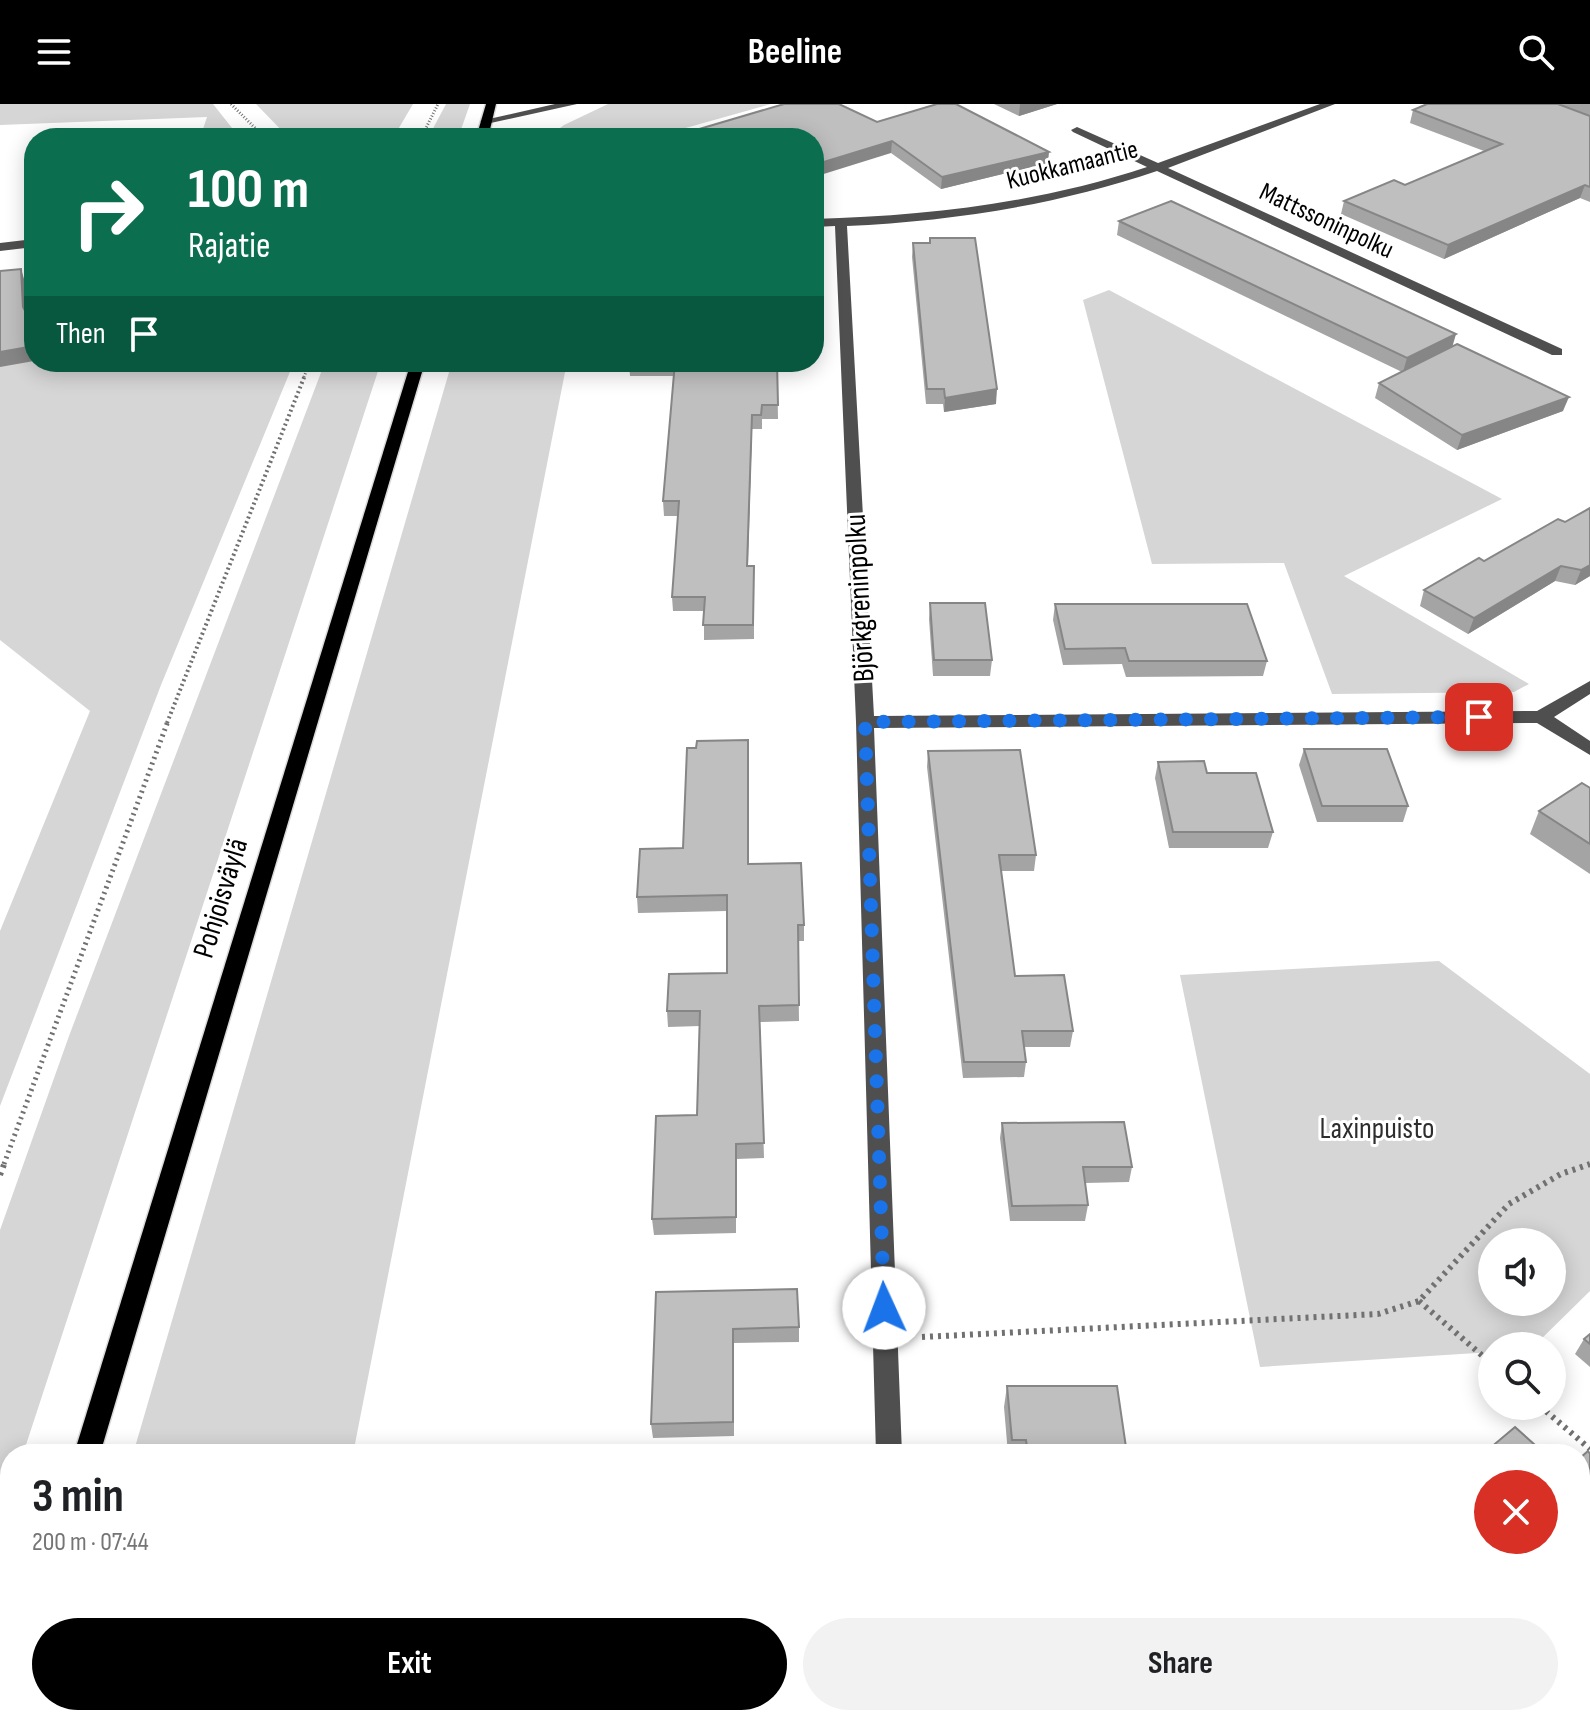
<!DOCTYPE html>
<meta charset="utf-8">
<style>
:root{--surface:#fff;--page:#f2f2f2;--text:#202124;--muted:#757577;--accent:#000}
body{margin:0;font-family:"Sofia Sans Condensed",sans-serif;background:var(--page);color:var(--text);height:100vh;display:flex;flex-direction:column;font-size:30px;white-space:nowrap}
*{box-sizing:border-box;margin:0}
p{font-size:26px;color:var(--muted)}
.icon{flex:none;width:44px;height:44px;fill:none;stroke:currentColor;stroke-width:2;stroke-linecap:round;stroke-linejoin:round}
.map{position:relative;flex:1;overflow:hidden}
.panel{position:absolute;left:0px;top:1340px;width:1590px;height:282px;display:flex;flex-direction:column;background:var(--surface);border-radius:32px 32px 0 0;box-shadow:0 4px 20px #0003}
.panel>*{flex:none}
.hud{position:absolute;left:24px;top:24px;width:800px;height:244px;border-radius:32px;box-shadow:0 4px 20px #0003;background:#0b6e4f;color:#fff;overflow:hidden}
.tools{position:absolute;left:1478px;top:1124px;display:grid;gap:16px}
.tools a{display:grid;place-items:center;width:88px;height:88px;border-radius:50%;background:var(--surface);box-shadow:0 4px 20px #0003;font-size:40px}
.pin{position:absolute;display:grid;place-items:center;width:68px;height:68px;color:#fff;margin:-34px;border-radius:16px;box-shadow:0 4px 12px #0006}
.me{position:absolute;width:88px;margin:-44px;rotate:358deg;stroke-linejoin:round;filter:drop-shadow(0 0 6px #0008)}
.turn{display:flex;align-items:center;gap:28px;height:168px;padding:0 32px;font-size:36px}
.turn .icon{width:104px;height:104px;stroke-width:2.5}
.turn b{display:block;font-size:56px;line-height:68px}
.then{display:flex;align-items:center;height:76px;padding:0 32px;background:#0003;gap:16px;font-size:30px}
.round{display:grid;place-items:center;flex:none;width:84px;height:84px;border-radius:42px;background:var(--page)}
.overview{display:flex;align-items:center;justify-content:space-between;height:136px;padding:0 32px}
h1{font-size:48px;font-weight:700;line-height:60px}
.cta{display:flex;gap:16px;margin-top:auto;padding:16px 32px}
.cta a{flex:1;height:92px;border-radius:48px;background:var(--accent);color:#fff;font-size:32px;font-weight:700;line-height:92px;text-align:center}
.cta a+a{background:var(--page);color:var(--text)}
header{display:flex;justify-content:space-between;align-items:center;height:104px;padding:0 32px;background:var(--accent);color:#fff;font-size:36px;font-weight:700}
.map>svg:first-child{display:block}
.green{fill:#d6d6d6;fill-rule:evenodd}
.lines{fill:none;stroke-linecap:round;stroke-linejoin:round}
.major-casing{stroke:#dbdbdb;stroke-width:3}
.path-far3{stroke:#717171;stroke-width:3;stroke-dasharray:1 2;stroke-linecap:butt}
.path-far2{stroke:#717171;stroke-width:4;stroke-dasharray:2 3;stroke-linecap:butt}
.path-far1{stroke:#717171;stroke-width:5;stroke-dasharray:2 4;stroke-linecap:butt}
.path{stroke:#717171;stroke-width:6;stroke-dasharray:3 5;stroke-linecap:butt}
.minor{fill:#4f4f4f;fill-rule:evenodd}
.major{fill:#000;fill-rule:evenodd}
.wall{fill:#a4a4a4}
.shaded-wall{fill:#868686}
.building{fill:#bfbfbf;stroke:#868686;stroke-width:2}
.route{stroke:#1a73e8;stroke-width:14;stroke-dasharray:0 25.2}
.labels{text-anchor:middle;stroke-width:6;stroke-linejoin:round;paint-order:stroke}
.far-street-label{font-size:26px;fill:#000;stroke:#fff}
.street-label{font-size:30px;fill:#000;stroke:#fff}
.park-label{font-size:30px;fill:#2d2d2d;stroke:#fff}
</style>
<header><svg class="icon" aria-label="menu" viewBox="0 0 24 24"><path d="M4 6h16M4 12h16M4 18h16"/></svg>Beeline<svg class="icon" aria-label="search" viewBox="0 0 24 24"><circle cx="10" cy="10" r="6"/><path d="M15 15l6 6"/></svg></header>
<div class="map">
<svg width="1590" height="1621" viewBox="0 0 1590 1621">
<rect width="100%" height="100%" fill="#fff"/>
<!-- green -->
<g class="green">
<path d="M 0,0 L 213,0 L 240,34 L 200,34 L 207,13 L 0,21 Z"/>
<path d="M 256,0 L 413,0 L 393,34 L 289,34 Z"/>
<path d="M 446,0 L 470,0 L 458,34 L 428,34 Z"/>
<path d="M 608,0 L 771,0 L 650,34 L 547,34 L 564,21 Z"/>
<path d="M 1109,186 L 1502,395 L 1344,472 L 1529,580 L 1514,588 L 1332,590 L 1284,459 L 1152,460 L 1083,196 Z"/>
<path d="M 34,247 L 34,258 L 294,258 L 161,581 L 0,1002 L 0,827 L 90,607 L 0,536 L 0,250 Z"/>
<path d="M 325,258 L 381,258 L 23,1350 L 10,1350 L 10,1388 L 0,1419 L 0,1126 L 69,932 Z"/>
<path d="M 452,258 L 567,258 L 353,1350 L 133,1350 Z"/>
<path d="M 1439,857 L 1590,970 L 1590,1187 L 1534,1242 L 1492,1242 L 1492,1248 L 1260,1263 L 1180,871 ZM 1492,1138 L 1552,1138 L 1552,1198 L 1492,1198 Z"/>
<path d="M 61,1612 L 301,1612 L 300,1621 L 58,1621 Z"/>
</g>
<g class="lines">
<defs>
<g id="major">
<path d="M 486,0 L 496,0 L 488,34 L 476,34 Z"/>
<path d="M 411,258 L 425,258 L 100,1350 L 74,1350 Z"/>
<path d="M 10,1589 L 10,1612 L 22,1612 L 20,1621 L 0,1621 L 0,1593 Z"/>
</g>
</defs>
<!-- major casing -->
<use href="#major" class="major-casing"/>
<!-- path-far3 -->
<g class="path-far3">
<path d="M 231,0 L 265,34"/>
<path d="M 421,34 L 438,0"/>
<path d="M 304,273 L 310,258"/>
</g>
<!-- path-far2 -->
<path class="path-far2" d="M 167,619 L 305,271"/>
<!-- path-far1 -->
<path class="path-far1" d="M 4,1060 L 168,617"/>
<!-- path -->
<g class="path">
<path d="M 0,1071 L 5,1058"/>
<path d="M 1419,1197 L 1492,1260"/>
<path d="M 922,1233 L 1378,1210 L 1419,1197 L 1509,1100 L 1561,1070 L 1590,1060"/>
<path d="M 1540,1302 L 1590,1345"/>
</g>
<!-- minor -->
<g class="minor">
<path d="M 555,0 L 577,0 L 486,20 L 480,17 Z"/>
<path d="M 1320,0 L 1335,0 L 1168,64 L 1562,245 L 1562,251 L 1552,251 L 1157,67 C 1057,101 953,117 847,122 L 874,612 L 1537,607 L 1590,577 L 1590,590 L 1554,613 L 1590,637 L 1590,651 L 1537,619 L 874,624 L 902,1350 L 876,1350 L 856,618 L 835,122 L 814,123 L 814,115 C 927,112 1039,99 1147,63 L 1073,28 L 1071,26 L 1077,23 L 1158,59 Z"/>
<path d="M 34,135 L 34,143 L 0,147 L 0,139 Z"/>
<path d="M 885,1612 L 913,1612 L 914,1621 L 884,1621 Z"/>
</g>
<!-- major -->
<use href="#major" class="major"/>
</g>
<!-- wall -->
<g class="wall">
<path d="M 994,0 L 1057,0 L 1019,12 Z"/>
<path d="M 1427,0 L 1590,0 L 1590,98 L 1580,94 L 1444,155 L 1341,110 L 1344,97 L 1405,81 L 1484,47 L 1410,19 L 1413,6 Z"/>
<path d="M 877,18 L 1048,59 L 941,85 L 891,49 L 814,34 L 689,34 L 689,28 Z"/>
<path d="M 1119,117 L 1452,243 L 1563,307 L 1457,346 L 1375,294 L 1379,279 L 1402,268 L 1117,131 Z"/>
<path d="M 913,139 L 996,300 L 944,308 L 943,300 L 926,300 L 912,153 Z"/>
<path d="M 629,258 L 777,258 L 778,315 L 762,315 L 762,325 L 752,325 L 748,462 L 754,462 L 754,535 L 704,536 L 704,507 L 673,507 L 672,493 L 678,412 L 664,412 L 663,397 L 674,272 L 630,272 Z"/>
<path d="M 1590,404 L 1590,472 L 1575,481 L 1555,477 L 1468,530 L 1420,502 L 1424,486 L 1565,418 Z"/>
<path d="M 930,499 L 992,556 L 990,572 L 933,572 L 929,515 Z"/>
<path d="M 1055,500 L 1267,557 L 1263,572 L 1126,573 L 1122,560 L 1063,561 L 1053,516 Z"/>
<path d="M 1304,645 L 1408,702 L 1403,718 L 1317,718 L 1299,661 Z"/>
<path d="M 928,647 L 1036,751 L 1034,767 L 1001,767 L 1015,872 L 1073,927 L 1070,943 L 1024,943 L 1026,958 L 1024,973 L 963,974 L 927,663 Z"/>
<path d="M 1158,658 L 1273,728 L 1268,744 L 1169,744 L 1155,674 Z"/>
<path d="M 1590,684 L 1590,770 L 1530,730 L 1539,707 Z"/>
<path d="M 683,744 L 748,760 L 804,821 L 804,837 L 798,837 L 799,917 L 760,918 L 764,1054 L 736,1055 L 736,1129 L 654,1131 L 652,1115 L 697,1011 L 700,922 L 668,923 L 667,907 L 727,869 L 727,807 L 638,809 L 637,793 Z"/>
<path d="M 1002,1019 L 1132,1063 L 1129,1078 L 1085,1079 L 1088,1101 L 1085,1117 L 1010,1117 L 1000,1034 Z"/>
<path d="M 656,1188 L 799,1223 L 799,1238 L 734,1239 L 734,1332 L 653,1334 L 651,1320 Z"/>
<path d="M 1590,1230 L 1590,1263 L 1575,1250 L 1584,1235 Z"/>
<path d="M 1007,1282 L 1127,1350 L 1008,1350 L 1004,1303 Z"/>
<path d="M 1590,1350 L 1590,1453 L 1580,1444 L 1580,1354 Z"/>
<path d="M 1248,1612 L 1466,1612 L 1456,1621 L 1256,1621 Z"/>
</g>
<!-- shaded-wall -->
<g class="shaded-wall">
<path d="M 1020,0 L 1057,0 L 1019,12 Z"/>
<path d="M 892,37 L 891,49 L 814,73 L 814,61 Z"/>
<path d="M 1049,48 L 1048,59 L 941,85 L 942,73 Z"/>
<path d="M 1585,81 L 1580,94 L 1444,155 L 1448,141 Z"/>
<path d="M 21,165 L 25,178 L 28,217 L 23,203 Z"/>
<path d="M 1456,230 L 1452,244 L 1403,268 L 1407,254 Z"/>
<path d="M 34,242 L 34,257 L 0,263 L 0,248 Z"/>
<path d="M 997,285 L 996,300 L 944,308 L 945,294 Z"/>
<path d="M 1569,293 L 1563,307 L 1457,346 L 1462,331 Z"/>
<path d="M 752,311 L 752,325 L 747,477 L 747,462 Z"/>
<path d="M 1590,461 L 1590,472 L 1575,481 L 1581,466 Z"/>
<path d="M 1561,462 L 1555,477 L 1468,530 L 1474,514 Z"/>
<path d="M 632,1612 L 635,1612 L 634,1621 L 631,1621 Z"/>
<path d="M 1460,1612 L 1466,1612 L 1456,1621 L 1451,1621 Z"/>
</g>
<!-- building -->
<g class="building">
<path d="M 784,0 L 839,0 L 877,18 L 937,0 L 956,0 L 1049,48 L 942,73 L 892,37 L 814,61 L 814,34 L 700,34 L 689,28 Z"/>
<path d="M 1427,0 L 1558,0 L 1590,12 L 1590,83 L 1585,81 L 1448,141 L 1344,97 L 1394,76 L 1405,81 L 1502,40 L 1413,6 Z"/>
<path d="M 102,30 L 100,34 L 60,34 L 61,32 Z"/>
<path d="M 1171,97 L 1456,230 L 1407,254 L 1119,117 Z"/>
<path d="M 930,134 L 975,134 L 997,285 L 945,294 L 944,285 L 927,285 L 913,139 L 930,139 Z"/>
<path d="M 21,165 L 23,203 L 34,223 L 34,242 L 0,248 L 0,167 Z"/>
<path d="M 1457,240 L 1569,293 L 1462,331 L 1379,279 Z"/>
<path d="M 675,258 L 777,258 L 778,301 L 762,301 L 761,311 L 752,311 L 747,462 L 754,462 L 753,521 L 703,521 L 705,493 L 672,493 L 679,397 L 663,397 Z"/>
<path d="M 1590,404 L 1590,461 L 1581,466 L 1561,462 L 1474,514 L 1424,486 L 1479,454 L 1484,457 L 1558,415 L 1565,418 Z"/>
<path d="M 930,499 L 985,499 L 992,556 L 934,556 Z"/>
<path d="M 1055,500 L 1247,500 L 1267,557 L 1129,557 L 1125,544 L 1065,545 Z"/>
<path d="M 748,636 L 748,760 L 801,759 L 804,821 L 798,821 L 799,901 L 759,902 L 764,1039 L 736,1040 L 736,1113 L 652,1115 L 656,1012 L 697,1011 L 700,907 L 667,907 L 669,870 L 727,869 L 727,791 L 637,793 L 640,745 L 683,744 L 687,644 L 696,644 L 697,637 Z"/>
<path d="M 1304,645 L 1387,645 L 1408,702 L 1322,702 Z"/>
<path d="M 1020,646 L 1036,751 L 999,751 L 1015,872 L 1064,871 L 1073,927 L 1022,927 L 1026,958 L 964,958 L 928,647 Z"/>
<path d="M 1204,657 L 1207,669 L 1256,669 L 1273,728 L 1173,728 L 1158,658 Z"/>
<path d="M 1582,679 L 1590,684 L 1590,740 L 1539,707 Z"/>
<path d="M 1124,1018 L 1132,1063 L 1083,1063 L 1088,1101 L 1012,1102 L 1002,1019 Z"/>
<path d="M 797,1185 L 799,1223 L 733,1225 L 733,1318 L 651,1320 L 656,1188 Z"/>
<path d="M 1590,1230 L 1590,1240 L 1584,1235 Z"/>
<path d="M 1007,1282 L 1117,1282 L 1127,1350 L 1028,1350 L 1026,1336 L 1012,1336 Z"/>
<path d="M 1515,1323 L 1545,1350 L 1483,1350 Z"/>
<path d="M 1588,1347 L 1590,1350 L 1590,1420 L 1580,1411 L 1580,1354 Z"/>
<path d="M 524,1612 L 632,1612 L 631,1621 L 523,1621 Z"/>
<path d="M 1272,1612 L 1460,1612 L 1451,1621 L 1280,1621 Z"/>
</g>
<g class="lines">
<!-- route -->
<path class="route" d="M 884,1204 L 865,618 L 1479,613"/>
</g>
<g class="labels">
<!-- far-street labels -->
<g class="far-street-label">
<text transform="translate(1072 60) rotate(-14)" y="9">Kuokkamaantie</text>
<text transform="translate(1327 116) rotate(25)" y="9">Mattssoninpolku</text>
</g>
<!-- street labels -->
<g class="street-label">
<text transform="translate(859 494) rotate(-93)" y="10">Björkgreninpolku</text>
<text transform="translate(220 794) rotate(-73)" y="10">Pohjoisväylä</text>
</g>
<!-- park labels -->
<g class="park-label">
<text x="1377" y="1034">Laxinpuisto</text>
</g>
</g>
</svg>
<div class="tools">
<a><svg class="icon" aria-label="sound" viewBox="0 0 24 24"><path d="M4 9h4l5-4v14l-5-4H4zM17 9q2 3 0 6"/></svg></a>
<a><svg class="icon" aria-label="search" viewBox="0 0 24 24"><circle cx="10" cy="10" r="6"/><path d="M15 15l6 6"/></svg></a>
</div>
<div class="pin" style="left:1479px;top:613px;background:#d93025"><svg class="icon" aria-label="arrive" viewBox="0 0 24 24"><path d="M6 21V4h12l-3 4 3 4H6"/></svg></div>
<svg class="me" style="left:884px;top:1204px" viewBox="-20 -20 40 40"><circle r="19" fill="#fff"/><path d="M0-13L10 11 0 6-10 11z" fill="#1a73e8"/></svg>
<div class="hud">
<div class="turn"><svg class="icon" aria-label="right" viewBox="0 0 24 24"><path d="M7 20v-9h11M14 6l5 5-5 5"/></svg><div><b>100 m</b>Rajatie</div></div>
<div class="then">Then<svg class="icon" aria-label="arrive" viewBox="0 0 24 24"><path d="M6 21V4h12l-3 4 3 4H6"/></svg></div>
</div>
<section class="panel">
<div class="overview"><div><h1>3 min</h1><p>200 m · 07:44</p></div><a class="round" style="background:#d93025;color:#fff"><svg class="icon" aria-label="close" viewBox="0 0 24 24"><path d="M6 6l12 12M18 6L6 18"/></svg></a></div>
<div class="cta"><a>Exit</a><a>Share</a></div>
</section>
</div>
